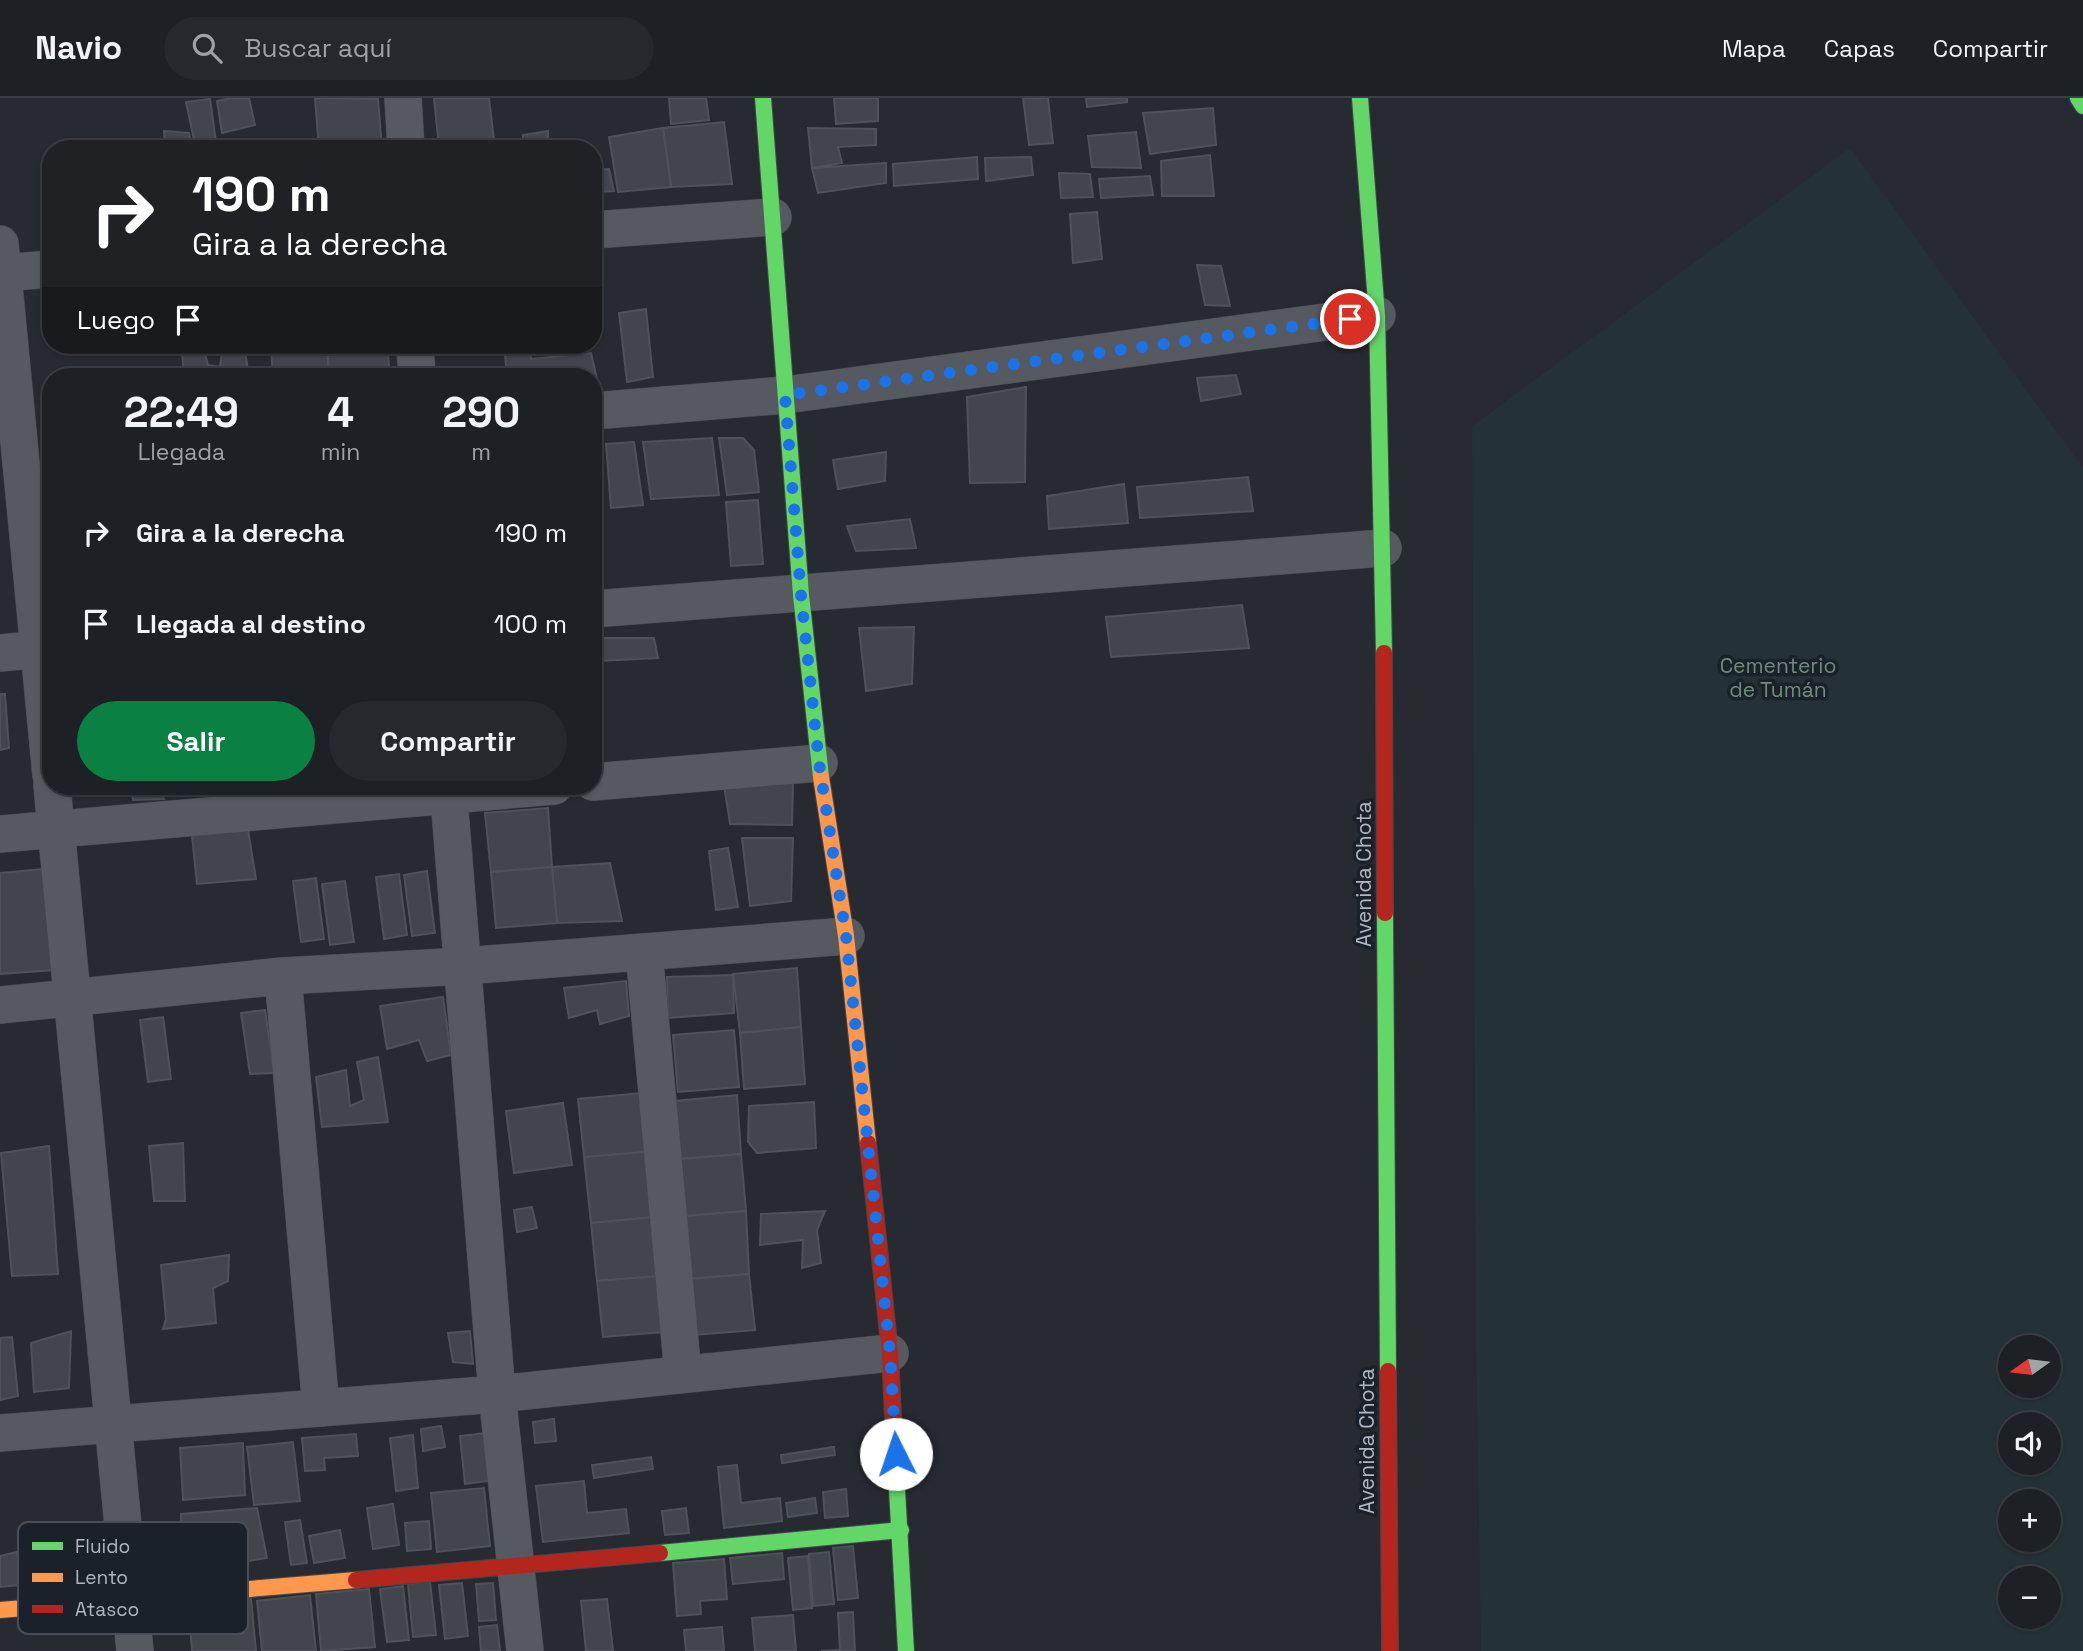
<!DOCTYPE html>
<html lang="es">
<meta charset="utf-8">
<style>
:root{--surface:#1d2024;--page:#25282c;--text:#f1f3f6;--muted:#a0a3a6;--line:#3b3e41;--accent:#0b8043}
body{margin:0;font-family:"Space Grotesk",sans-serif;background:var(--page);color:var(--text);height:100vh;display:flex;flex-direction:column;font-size:26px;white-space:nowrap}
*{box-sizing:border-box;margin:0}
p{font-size:23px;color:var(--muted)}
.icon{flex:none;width:38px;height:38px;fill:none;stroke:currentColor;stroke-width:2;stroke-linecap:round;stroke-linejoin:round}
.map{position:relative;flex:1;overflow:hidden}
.side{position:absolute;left:42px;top:270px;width:560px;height:427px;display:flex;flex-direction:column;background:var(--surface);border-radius:28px;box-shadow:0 2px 5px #0004,0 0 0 2px var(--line)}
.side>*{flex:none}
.banner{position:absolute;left:42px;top:42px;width:560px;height:214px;border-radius:28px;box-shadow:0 2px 5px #0004,0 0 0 2px var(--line);background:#202124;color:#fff;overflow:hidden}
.needle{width:46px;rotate:256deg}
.buttons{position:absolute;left:1998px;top:1237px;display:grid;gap:14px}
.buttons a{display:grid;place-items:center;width:63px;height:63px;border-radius:50%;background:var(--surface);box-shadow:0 2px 5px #0004,0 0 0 2px var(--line);font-size:35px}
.pin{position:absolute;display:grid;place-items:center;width:60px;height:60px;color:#fff;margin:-30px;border:4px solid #fff;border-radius:50%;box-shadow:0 2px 7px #0007}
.me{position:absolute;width:77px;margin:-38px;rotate:356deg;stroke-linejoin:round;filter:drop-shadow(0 0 5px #0008)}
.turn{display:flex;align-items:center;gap:24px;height:147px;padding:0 35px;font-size:32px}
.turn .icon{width:91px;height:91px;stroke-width:2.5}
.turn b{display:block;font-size:49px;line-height:60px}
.then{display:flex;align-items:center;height:66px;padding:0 35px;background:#0003;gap:14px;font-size:26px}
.eta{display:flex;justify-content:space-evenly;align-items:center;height:119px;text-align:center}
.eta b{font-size:42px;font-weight:600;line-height:49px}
.button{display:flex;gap:14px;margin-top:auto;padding:14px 35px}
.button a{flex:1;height:80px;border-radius:42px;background:var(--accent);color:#fff;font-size:28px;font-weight:600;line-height:80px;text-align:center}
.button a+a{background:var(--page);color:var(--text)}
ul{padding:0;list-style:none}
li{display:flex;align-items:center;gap:21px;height:91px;padding:0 35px}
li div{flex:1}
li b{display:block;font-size:26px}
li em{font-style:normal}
header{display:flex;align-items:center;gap:42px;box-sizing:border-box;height:98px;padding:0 35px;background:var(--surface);border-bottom:2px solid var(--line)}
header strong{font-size:33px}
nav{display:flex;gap:38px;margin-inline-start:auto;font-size:24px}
.search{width:490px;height:63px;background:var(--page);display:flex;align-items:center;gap:18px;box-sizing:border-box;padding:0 24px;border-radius:38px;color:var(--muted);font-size:26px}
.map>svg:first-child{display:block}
.green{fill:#243235;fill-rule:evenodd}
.building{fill:#42454c;stroke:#4e5258;stroke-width:2}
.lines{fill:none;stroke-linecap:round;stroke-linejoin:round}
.street-casing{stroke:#44474d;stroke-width:38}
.fast-casing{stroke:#44474d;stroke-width:18}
.slow-casing{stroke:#44474d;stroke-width:18}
.jam-casing{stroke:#44474d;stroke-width:18}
.street{stroke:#56595f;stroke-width:37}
.fast{stroke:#63d668;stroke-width:16}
.slow{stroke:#ff974d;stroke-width:16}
.jam{stroke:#b3261e;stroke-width:16}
.route{stroke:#1a73e8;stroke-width:12;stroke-dasharray:0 21.6}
.labels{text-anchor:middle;stroke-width:7;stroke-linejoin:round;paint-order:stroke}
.park-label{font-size:21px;fill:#6b8f75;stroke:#1b212a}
.street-label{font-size:21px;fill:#b0b6c2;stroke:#1b212a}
.key{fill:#1b212a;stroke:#484e58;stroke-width:2}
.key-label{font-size:19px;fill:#b0b6c2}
</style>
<header>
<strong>Navio</strong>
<div class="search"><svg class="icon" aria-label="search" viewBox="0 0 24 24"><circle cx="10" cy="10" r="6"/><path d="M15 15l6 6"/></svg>Buscar aquí</div>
<nav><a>Mapa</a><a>Capas</a><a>Compartir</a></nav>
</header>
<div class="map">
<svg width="2083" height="1553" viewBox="0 0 2083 1553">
<rect width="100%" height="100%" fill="#272a30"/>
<!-- green -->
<path class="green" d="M 1850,50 L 2083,370 L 2083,1553 L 1481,1553 L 1476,1242 L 1472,328 ZM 2011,1250 L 2049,1250 L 2049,1288 L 2011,1288 ZM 2011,1326 L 2049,1326 L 2049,1365 L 2011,1365 ZM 2011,1404 L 2049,1404 L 2049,1442 L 2011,1442 ZM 2011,1480 L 2049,1480 L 2049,1519 L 2011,1519 Z"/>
<!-- building -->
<g class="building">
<path d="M 231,0 L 249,0 L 255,27 L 222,35 L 217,3 Z"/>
<path d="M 315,0 L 378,1 L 382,51 L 319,51 Z"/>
<path d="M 434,0 L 489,0 L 494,42 L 439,49 Z"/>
<path d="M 669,0 L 706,0 L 709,22 L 671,26 Z"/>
<path d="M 834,0 L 878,0 L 878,23 L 836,26 Z"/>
<path d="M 1023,0 L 1048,0 L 1053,45 L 1029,47 Z"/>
<path d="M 1086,0 L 1127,0 L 1127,4 L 1087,9 Z"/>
<path d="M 210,1 L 217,51 L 196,51 L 186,4 Z"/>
<path d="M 1213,10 L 1216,47 L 1150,56 L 1143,15 Z"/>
<path d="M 724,24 L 732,86 L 671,89 L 663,30 Z"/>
<path d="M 663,30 L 671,89 L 618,94 L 609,39 Z"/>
<path d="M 808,30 L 876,31 L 876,47 L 838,49 L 842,65 L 812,70 Z"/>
<path d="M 164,33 L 189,35 L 192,51 L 149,51 L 165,48 Z"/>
<path d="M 548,33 L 548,51 L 523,51 L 523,37 Z"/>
<path d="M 1136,34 L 1141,70 L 1092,69 L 1088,38 Z"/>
<path d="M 494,42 L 496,51 L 439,51 L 439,49 Z"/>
<path d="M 1210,57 L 1214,98 L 1162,98 L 1161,63 Z"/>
<path d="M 977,59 L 978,81 L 894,88 L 893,66 Z"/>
<path d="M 1031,59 L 1033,77 L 986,83 L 985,60 Z"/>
<path d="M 886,65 L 886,85 L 818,95 L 812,70 Z"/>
<path d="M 609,71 L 614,93 L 593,94 L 593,72 Z"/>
<path d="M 1059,75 L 1090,76 L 1093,99 L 1061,100 Z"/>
<path d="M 1150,78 L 1153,97 L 1101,100 L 1099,81 Z"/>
<path d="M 1097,114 L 1102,161 L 1073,165 L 1070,116 Z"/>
<path d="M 1197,167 L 1221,168 L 1230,208 L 1205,207 Z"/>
<path d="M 646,211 L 653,279 L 627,284 L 619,215 Z"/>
<path d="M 203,247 L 208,267 L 220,269 L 223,247 L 244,247 L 249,278 L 184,278 L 182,253 Z"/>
<path d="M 271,247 L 316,247 L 271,251 Z"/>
<path d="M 327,247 L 329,278 L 273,278 L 271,251 Z"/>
<path d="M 327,247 L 387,247 L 390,278 L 329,278 Z"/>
<path d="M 504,247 L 530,247 L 531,261 L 591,255 L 597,281 L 593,282 L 593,278 L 507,278 Z"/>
<path d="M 1236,277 L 1241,296 L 1201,303 L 1197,280 Z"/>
<path d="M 1026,289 L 1025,384 L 970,385 L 967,299 Z"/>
<path d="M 712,340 L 719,397 L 651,401 L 643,344 Z"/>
<path d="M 719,340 L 743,340 L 754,352 L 759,394 L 727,397 Z"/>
<path d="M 634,344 L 643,407 L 611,410 L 606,346 Z"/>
<path d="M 886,354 L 885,383 L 838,391 L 833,362 Z"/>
<path d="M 1248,379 L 1253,413 L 1140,420 L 1137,389 Z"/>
<path d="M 1124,386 L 1128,425 L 1049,431 L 1047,398 Z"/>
<path d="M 758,402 L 763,466 L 731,468 L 726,404 Z"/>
<path d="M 910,421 L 916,450 L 856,453 L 847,428 Z"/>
<path d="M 1242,507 L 1249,550 L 1111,559 L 1106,519 Z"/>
<path d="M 914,529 L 912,586 L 866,593 L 859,530 Z"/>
<path d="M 593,540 L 654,540 L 658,560 L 597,563 Z"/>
<path d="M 0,596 L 5,596 L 9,650 L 0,652 Z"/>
<path d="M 793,684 L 792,727 L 730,726 L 724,687 Z"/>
<path d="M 131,688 L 159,688 L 164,701 L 133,702 Z"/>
<path d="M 302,688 L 373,688 L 303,693 Z"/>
<path d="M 548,710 L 552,769 L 491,774 L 485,715 Z"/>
<path d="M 248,732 L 256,781 L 197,786 L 192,738 Z"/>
<path d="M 742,740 L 793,740 L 791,803 L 750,808 Z"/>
<path d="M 728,750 L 738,809 L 716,812 L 709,753 Z"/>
<path d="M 610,765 L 622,823 L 557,825 L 552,769 Z"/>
<path d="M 552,769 L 557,825 L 496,830 L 491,774 Z"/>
<path d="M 43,771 L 55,872 L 0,876 L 0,775 Z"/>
<path d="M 427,773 L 435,835 L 412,838 L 404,777 Z"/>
<path d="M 399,776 L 407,837 L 384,841 L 376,779 Z"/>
<path d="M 316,780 L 324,841 L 301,844 L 293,783 Z"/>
<path d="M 345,783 L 354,844 L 330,847 L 322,786 Z"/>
<path d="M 797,870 L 801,929 L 740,935 L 733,876 Z"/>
<path d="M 733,877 L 734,915 L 668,920 L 667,879 Z"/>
<path d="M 626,883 L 629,918 L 600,926 L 597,912 L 569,920 L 564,890 Z"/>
<path d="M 443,899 L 451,957 L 427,963 L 419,942 L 387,951 L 380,908 Z"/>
<path d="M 265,912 L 274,975 L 250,976 L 241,915 Z"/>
<path d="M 163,919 L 171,981 L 148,984 L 140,922 Z"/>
<path d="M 801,929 L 805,986 L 744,991 L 740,935 Z"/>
<path d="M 734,932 L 739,989 L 678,994 L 673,937 Z"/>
<path d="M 378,959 L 388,1024 L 322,1029 L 316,979 L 346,972 L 350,1008 L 364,1002 L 357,964 Z"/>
<path d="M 641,995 L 645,1054 L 584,1059 L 578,1001 Z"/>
<path d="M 737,997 L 741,1056 L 680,1061 L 674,1003 Z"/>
<path d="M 814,1004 L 816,1050 L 757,1055 L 748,1044 L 749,1008 Z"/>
<path d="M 563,1005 L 572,1067 L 514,1075 L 506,1013 Z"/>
<path d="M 183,1045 L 185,1103 L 154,1103 L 149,1048 Z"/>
<path d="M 49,1048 L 58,1176 L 12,1178 L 1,1055 Z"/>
<path d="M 645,1054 L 655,1119 L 591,1125 L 584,1059 Z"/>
<path d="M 741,1056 L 746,1113 L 685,1118 L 680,1061 Z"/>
<path d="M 532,1109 L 537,1130 L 517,1134 L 514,1112 Z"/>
<path d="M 746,1113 L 749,1176 L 688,1181 L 685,1118 Z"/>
<path d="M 825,1113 L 817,1132 L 821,1165 L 802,1170 L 803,1142 L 760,1147 L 761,1116 Z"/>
<path d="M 655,1119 L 658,1178 L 597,1183 L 591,1125 Z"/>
<path d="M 229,1157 L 228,1183 L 213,1190 L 216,1225 L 163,1231 L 166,1221 L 161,1167 Z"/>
<path d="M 749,1176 L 755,1232 L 694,1237 L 688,1181 Z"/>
<path d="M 658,1178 L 664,1234 L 603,1239 L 597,1183 Z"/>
<path d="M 71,1233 L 69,1290 L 34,1294 L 31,1245 Z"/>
<path d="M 470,1233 L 473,1266 L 453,1264 L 448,1235 Z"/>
<path d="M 12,1239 L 18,1298 L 0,1302 L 0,1240 Z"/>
<path d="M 554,1321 L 556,1343 L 535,1345 L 533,1324 Z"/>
<path d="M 441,1328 L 445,1349 L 423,1353 L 421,1331 Z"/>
<path d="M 484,1335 L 489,1383 L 465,1386 L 460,1338 Z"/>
<path d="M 356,1336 L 358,1358 L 324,1360 L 325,1372 L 305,1373 L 302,1340 Z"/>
<path d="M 413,1337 L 418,1390 L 396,1393 L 390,1340 Z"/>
<path d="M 293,1344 L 300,1403 L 254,1407 L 247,1349 Z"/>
<path d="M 243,1345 L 245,1397 L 183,1402 L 180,1350 Z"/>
<path d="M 834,1349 L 835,1357 L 782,1365 L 781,1357 Z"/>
<path d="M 651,1359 L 653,1371 L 594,1380 L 592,1367 Z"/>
<path d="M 737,1367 L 741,1405 L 780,1400 L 782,1423 L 724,1430 L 718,1369 Z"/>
<path d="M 584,1383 L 587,1415 L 626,1411 L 629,1435 L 543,1444 L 536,1388 Z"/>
<path d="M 484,1390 L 490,1448 L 437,1454 L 431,1395 Z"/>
<path d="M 846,1391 L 848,1418 L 825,1420 L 823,1394 Z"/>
<path d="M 815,1400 L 817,1415 L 788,1419 L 786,1405 Z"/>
<path d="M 393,1406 L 399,1447 L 373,1451 L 367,1410 Z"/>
<path d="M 257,1410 L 267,1460 L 182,1473 L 181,1416 Z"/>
<path d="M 686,1410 L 689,1435 L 665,1437 L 662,1413 Z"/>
<path d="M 300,1422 L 307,1465 L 291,1467 L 285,1424 Z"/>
<path d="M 429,1423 L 431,1451 L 407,1453 L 405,1425 Z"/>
<path d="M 340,1432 L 345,1460 L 314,1465 L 309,1438 Z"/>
<path d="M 853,1448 L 858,1500 L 838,1502 L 833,1450 Z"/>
<path d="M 17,1454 L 20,1487 L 0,1489 L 0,1458 Z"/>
<path d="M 829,1454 L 834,1506 L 813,1508 L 809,1456 Z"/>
<path d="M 782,1455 L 784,1481 L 733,1486 L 730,1460 Z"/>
<path d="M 808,1458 L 812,1510 L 793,1512 L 788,1460 Z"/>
<path d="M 724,1461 L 727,1501 L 700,1503 L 701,1516 L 677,1518 L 673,1465 Z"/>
<path d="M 430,1483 L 436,1537 L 413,1539 L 408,1486 Z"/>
<path d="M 462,1485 L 468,1538 L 445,1541 L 439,1487 Z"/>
<path d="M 493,1485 L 496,1522 L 479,1523 L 476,1486 Z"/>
<path d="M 403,1488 L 409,1542 L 387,1544 L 380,1491 Z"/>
<path d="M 369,1491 L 375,1549 L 321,1553 L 316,1496 Z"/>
<path d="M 310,1497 L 316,1553 L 262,1553 L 257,1503 Z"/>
<path d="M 251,1500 L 256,1553 L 192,1553 L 189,1512 Z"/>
<path d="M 607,1501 L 613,1553 L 586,1553 L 581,1503 Z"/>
<path d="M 853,1514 L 855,1553 L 821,1553 L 840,1552 L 838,1515 Z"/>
<path d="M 793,1517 L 796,1553 L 755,1553 L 752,1520 Z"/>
<path d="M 497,1527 L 500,1553 L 481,1553 L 479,1529 Z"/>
<path d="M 722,1529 L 724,1553 L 686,1553 L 684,1532 Z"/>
</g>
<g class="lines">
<defs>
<g id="street">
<path d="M 403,0 L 406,51"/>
<path d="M 593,132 L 773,119"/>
<path d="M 0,146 L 51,677"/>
<path d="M 0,175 L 51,171"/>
<path d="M 415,247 L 417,278"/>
<path d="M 593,313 L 785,297 L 1377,217"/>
<path d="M 593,511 L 1383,450"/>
<path d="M 0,555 L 51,550"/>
<path d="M 593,684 L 819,665"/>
<path d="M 52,688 L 135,1553"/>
<path d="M 448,688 L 497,1296 L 525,1553"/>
<path d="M 0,736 L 554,688"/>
<path d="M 644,854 L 683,1276"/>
<path d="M 283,878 L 321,1310"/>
<path d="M 0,907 L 283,878 L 464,868 L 846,838"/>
<path d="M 0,1335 L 497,1296 L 890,1255"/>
</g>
<g id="fast">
<path d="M 763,0 L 801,497 L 821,679"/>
<path d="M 1360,0 L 1377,217 L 1384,555"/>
<path d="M 2078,0 L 2083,8"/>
<path d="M 1385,815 L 1388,1273"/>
<path d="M 893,1319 L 906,1553"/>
<path d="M 660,1455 L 901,1432"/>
</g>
<g id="slow">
<path d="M 821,679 L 846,838 L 868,1045"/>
<path d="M 0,1512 L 356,1482"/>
</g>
<g id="jam">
<path d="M 1384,555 L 1385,815"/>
<path d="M 868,1045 L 890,1255 L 893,1319"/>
<path d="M 1388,1273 L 1390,1553"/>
<path d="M 356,1482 L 660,1455"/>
</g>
</defs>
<!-- street casing -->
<use href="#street" class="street-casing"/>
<!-- fast casing -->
<use href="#fast" class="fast-casing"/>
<!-- slow casing -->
<use href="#slow" class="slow-casing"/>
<!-- jam casing -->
<use href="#jam" class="jam-casing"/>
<!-- street -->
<use href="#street" class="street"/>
<!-- fast -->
<use href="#fast" class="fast"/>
<!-- slow -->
<use href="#slow" class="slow"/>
<!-- jam -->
<use href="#jam" class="jam"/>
</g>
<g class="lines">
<!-- route -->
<path class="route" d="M 896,1356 L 890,1255 L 846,838 L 819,665 L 801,497 L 785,297 L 1350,221"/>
</g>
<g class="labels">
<!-- park labels -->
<g class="park-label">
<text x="1778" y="575">Cementerio<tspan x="1778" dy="24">de Tumán</tspan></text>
</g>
<!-- street labels -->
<g class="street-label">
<text transform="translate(1364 776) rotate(-90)" y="7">Avenida Chota</text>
<text transform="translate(1367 1343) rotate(-90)" y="7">Avenida Chota</text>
</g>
</g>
<!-- legend -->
<rect x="18" y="1424" width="230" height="112" rx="10" class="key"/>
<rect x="32" y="1444" width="31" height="8" fill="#63d668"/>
<rect x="32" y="1475" width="31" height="9" fill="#ff974d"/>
<rect x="32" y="1507" width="31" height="8" fill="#b3261e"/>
<g class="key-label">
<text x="75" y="1455">Fluido</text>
<text x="75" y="1486">Lento</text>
<text x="75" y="1518">Atasco</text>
</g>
</svg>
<div class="buttons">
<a><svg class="needle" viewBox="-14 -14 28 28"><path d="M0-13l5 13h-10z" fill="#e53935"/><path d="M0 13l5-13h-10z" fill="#a0a3a6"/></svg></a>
<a><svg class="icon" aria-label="sound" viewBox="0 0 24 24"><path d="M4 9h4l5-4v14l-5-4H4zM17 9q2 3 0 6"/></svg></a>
<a>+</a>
<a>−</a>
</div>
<div class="pin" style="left:1350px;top:221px;background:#d93025"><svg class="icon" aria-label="arrive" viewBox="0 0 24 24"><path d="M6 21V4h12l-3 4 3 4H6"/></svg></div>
<svg class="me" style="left:896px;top:1356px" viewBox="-20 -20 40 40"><circle r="19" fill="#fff"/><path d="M0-13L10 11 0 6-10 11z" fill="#1a73e8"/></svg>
<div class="banner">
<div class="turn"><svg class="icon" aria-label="right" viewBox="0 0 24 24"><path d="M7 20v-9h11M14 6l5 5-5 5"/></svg><div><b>190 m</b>Gira a la derecha</div></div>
<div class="then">Luego<svg class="icon" aria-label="arrive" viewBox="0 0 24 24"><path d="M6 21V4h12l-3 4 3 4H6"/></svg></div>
</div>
<section class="side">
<div class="eta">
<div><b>22:49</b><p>Llegada</p></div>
<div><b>4</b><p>min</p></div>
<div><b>290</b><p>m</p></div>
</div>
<ul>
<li><svg class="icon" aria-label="right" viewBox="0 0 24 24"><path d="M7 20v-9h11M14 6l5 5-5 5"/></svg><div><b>Gira a la derecha</b></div><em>190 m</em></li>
<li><svg class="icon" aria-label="arrive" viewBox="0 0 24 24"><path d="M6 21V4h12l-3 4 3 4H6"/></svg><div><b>Llegada al destino</b></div><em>100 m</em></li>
</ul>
<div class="button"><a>Salir</a><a>Compartir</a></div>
</section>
</div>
